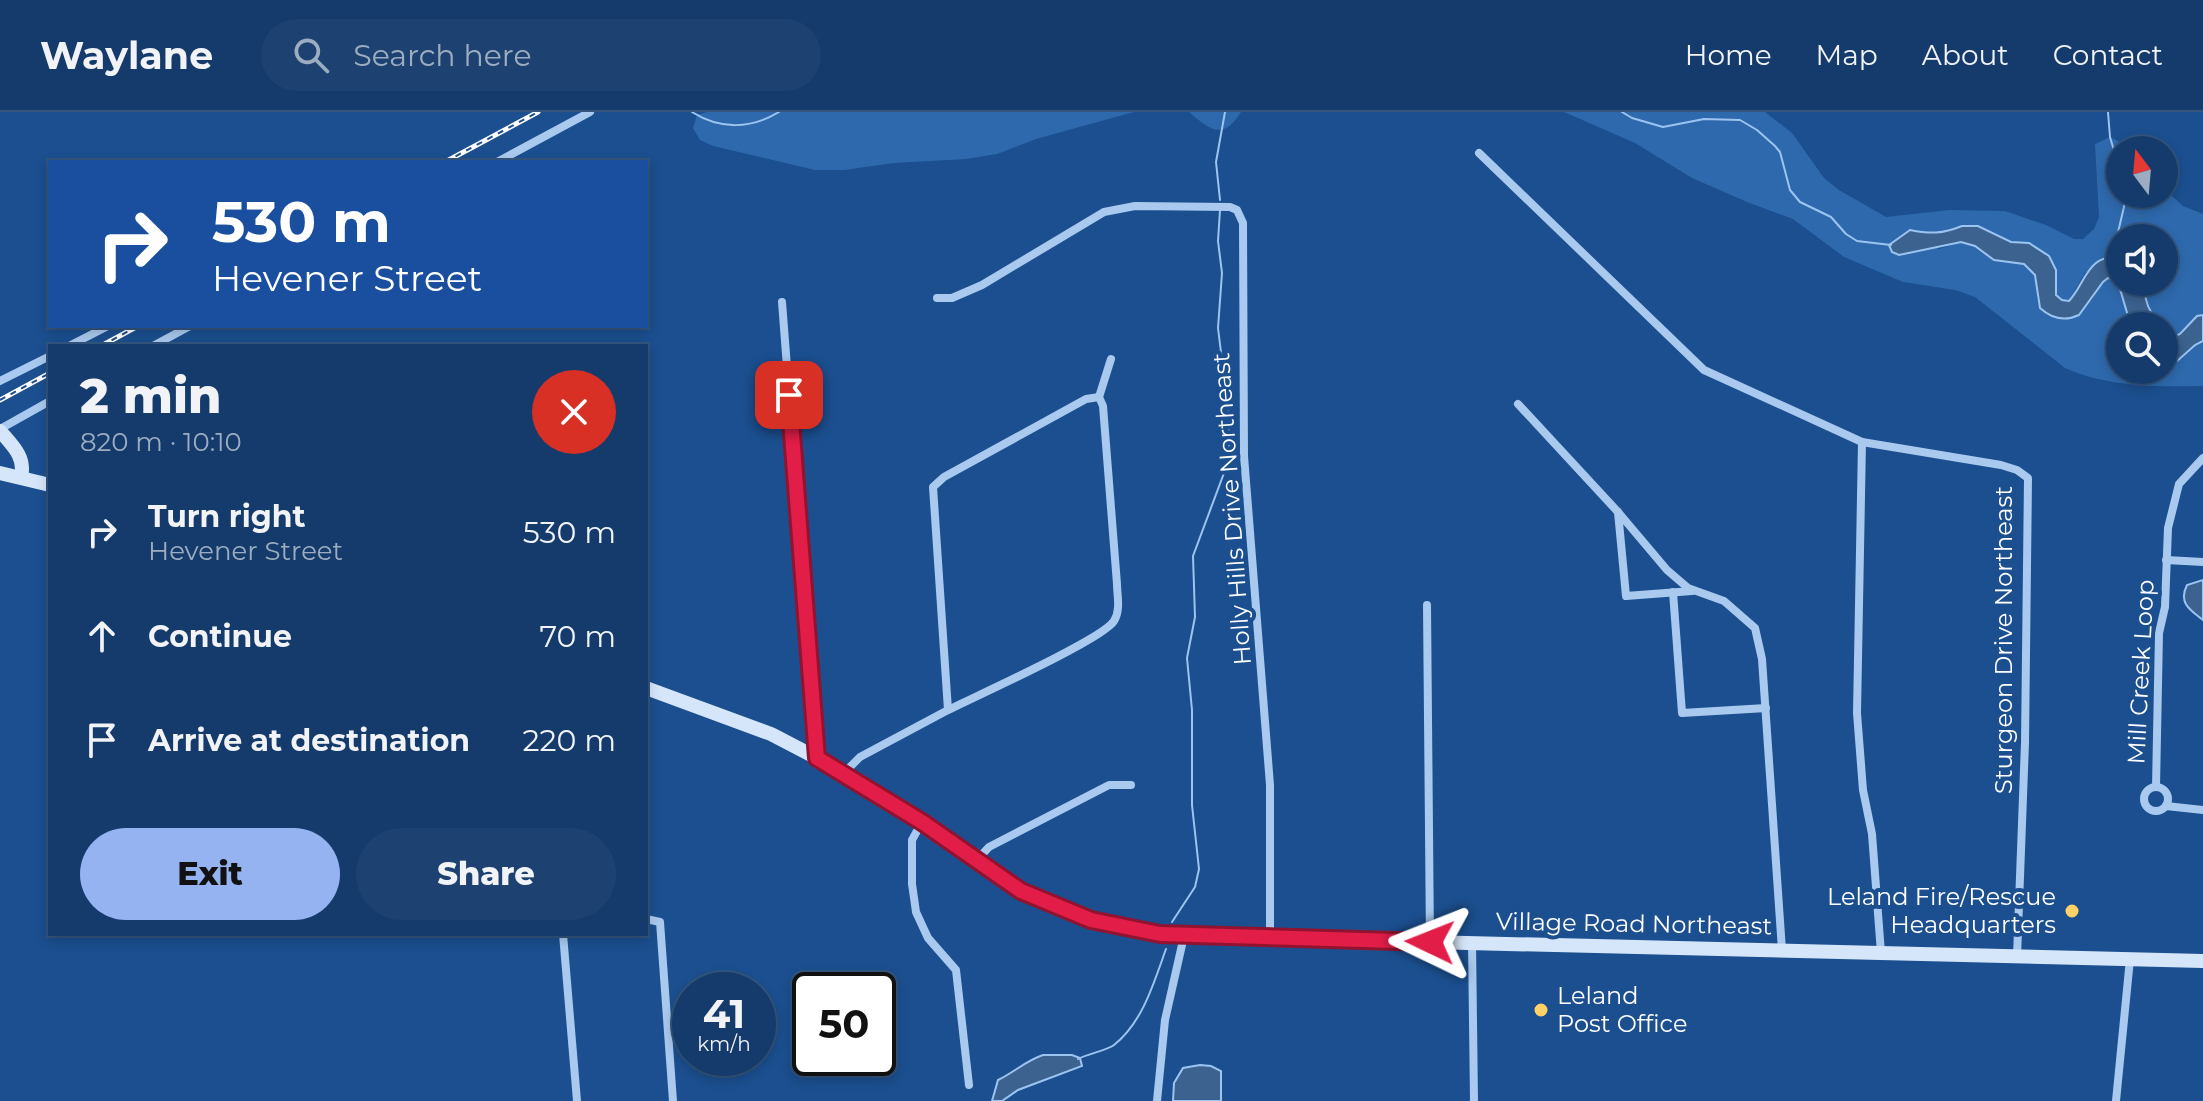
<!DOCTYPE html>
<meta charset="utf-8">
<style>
:root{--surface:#143b6b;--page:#1d4271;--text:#f1f3f6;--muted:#9dadc1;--line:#33557e;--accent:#95b2f1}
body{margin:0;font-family:Montserrat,sans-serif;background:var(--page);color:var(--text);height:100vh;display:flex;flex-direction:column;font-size:30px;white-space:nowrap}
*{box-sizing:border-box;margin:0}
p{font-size:26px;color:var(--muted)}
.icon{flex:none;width:44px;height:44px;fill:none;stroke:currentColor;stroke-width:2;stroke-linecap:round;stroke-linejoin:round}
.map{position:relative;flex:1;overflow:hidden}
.panel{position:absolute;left:48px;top:232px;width:600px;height:592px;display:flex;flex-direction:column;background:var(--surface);border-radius:0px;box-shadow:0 4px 12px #0003,0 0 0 2px var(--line)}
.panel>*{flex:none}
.hud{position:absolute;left:48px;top:48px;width:600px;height:168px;border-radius:0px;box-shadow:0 4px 12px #0003,0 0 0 2px var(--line);background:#1a4fa0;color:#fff;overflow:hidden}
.needle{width:52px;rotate:344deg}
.fabs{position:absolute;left:2106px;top:24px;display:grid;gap:16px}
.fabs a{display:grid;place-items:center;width:72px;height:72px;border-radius:50%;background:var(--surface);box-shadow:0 4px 12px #0003,0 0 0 2px var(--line);font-size:40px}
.speed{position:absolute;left:672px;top:860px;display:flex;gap:16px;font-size:40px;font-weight:700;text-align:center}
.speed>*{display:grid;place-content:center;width:104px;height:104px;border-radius:50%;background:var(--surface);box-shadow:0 4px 12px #0003,0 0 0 2px var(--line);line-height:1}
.speed small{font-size:20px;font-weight:400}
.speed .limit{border:4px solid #111;border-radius:12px;background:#fff;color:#111}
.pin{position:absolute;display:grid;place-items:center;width:68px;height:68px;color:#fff;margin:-34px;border-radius:16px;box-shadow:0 4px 12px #0006}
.me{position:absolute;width:88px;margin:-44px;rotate:272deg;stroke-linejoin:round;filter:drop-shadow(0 0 6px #0008)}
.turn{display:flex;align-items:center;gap:28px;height:168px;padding:0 32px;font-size:36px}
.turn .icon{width:104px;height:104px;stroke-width:2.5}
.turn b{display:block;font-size:56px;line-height:68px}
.round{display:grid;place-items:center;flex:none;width:84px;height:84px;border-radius:42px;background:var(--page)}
.headline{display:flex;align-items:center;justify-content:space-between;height:136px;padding:0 32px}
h1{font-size:48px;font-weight:800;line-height:60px}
.cta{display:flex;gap:16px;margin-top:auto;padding:16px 32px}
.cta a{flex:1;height:92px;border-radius:48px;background:var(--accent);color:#111;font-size:32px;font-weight:800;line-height:92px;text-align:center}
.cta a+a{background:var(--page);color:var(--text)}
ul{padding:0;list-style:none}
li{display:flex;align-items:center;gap:24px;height:104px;padding:0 32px}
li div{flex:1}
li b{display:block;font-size:30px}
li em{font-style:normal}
header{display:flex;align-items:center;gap:48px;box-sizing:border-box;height:112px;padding:0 40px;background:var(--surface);border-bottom:2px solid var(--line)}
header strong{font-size:38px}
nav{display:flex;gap:44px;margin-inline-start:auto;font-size:28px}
.search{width:560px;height:72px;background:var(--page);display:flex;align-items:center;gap:20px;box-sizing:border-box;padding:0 28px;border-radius:44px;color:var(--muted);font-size:30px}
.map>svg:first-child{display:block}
.green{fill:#2e69ad}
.water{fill:#3c6290;stroke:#9cc4f0;stroke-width:2}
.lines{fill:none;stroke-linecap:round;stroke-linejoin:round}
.stream{stroke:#9cc4f0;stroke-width:2}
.street{stroke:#a9c9ee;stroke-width:8}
.secondary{stroke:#d6e6fa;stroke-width:14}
.rail-casing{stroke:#fff;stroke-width:5}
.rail{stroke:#1b4f8f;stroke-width:2;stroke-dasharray:6;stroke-linecap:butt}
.route-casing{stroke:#92132f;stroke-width:20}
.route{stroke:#e11d48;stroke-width:14}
.poi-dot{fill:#ffd166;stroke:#1b4f8f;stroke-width:3}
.labels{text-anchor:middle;stroke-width:8;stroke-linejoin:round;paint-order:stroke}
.street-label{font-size:24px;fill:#fff;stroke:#1b4f8f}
.poi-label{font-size:24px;fill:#fff;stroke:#1b4f8f;text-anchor:end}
</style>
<header>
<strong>Waylane</strong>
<div class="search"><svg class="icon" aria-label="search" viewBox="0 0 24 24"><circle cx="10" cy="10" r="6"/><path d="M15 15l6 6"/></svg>Search here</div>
<nav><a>Home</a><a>Map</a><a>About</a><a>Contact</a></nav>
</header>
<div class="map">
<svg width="2203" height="989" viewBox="0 0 2203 989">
<rect width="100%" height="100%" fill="#1b4f8f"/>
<!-- green -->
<g class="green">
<path d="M 707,0 L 1134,0 L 1036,27 L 997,42 L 967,47 L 894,51 L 844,58 L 815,58 L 713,34 L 700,28 L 693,16 L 697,3 Z"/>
<path d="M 1189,0 L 1241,0 C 1223,29 1210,18 1189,0 Z"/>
<path d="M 1564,0 L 1765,0 L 1792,21 L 1824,66 L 1839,78 L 1886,105 L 1949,98 L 2005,99 L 2046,113 L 2074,127 L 2083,127 L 2094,117 L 2099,105 L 2095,32 L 2110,25 L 2122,31 L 2128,38 L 2120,38 L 2120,82 L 2164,82 L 2164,77 L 2183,94 L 2203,102 L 2203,203 C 2190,205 2186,220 2174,225 L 2164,220 L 2164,214 L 2158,214 L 2155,210 L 2141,170 L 2164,170 L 2164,126 L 2120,126 L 2120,147 L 2112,145 L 2085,161 L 2069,189 L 2062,188 L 2056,183 L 2056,158 L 2029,131 L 2011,130 L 1984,116 L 1962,114 L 1944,121 L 1931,122 L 1910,118 L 1939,137 L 1961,130 L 1975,134 L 1994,148 L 2024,152 L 2035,163 L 2038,192 L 2091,189 L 2103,170 L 2108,166 L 2114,167 L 2120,177 L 2131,214 L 2120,214 L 2120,258 L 2166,259 L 2195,233 L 2203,229 L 2203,274 C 2156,275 2108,275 2065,256 L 1975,185 L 1955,178 L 1903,170 L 1844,145 L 1793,107 L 1747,90 L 1692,66 L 1635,31 Z"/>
</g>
<!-- water -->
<g class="water">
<path d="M 1962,114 L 1978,114 L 2011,130 L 2029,131 L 2049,144 L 2056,158 L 2056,183 L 2062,188 L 2069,189 C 2085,172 2089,139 2120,147 L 2120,170 L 2141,170 L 2148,194 L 2158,214 L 2131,214 L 2120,177 L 2114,167 L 2108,166 L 2103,170 L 2079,203 C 2064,210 2051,206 2040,196 L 2035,163 L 2024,152 L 1994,148 L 1975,134 L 1961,130 L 1899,143 L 1892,140 L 1889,133 L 1910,118 C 1930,122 1942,122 1962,114 Z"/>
<path d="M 2203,203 L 2203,229 L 2195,233 L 2166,259 L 2159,258 L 2164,258 L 2164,220 L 2173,225 L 2180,222 L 2197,204 Z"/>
<path d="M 2203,468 L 2203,508 C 2190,498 2178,491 2187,473 Z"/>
<path d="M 1043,943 L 1072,943 L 1080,946 L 1082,954 L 1018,978 L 1002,989 L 992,989 L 998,968 C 1015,960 1025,949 1043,943 Z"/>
<path d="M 1200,953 L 1211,954 L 1221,959 L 1221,989 L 1173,989 L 1174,971 L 1183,956 Z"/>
</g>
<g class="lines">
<!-- stream -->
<g class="stream">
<path d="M 692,0 C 720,18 751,17 779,0"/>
<path d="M 1622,0 L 1632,6 L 1663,15 L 1704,7 L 1740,8 L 1757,18 L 1775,34 L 1780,40 L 1790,78 L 1800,90 L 1831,105 L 1846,122 L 1857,129 L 1891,133"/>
<path d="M 2108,0 L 2110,25 L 2120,59"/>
<path d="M 1220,88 L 1216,50 L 1225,0"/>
<path d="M 2112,146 L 2127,82"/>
<path d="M 1172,810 L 1195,775 L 1199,757 L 1192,693 L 1192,598 L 1187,546 L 1195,505 L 1193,444 L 1227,353 L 1229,330 L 1229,305 L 1218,216 L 1222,161 L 1218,129 L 1220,98"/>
<path d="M 1078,947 C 1087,942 1108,938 1114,933 C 1143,910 1154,870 1166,837"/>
</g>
<!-- street -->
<g class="street">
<path d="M 1479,41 L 1704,258 L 1862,330 L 2001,353 L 2017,358 L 2028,366 L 2025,631 L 2017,845"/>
<path d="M 497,50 L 590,0"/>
<path d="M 937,186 L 952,186 L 982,173 L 1104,100 L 1135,94 L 1230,95 L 1237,98 L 1243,111 L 1244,344 L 1270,673 L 1270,826"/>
<path d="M 782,190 L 817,646"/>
<path d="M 69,234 L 108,214"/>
<path d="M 153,234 L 190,214"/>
<path d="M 0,269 L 50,244"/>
<path d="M 1099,285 L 1103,294 L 1117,472 C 1117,483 1121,498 1114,509 C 1103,527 976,584 948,598 L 933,375 L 944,365 L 1086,287 Z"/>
<path d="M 1099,285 L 1111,247"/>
<path d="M 1518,292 L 1618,400 L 1667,458 L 1688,476 L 1724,489 L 1755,516 L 1762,547 L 1782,838"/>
<path d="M 0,317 L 50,289"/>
<path d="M 1862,330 L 1857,601 L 1863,678 L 1872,722 L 1881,841"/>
<path d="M 1618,400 L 1626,484 L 1692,479"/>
<path d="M 2166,448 L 2203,450"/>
<path d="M 1673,480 L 1682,601 L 1766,596"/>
<path d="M 1427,493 L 1430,830"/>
<path d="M 844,661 L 860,645 L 948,598"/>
<circle cx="2156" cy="687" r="12"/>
<path d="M 2156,675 L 2159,521 L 2165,495 L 2168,416 L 2179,372 L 2203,346"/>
<path d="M 2166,694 L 2203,698"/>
<path d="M 922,710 L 912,728 L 912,772 L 916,800 L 928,826 L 956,858 L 969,973"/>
<path d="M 977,748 L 989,735 L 1109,673 L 1131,673"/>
<path d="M 646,807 L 660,810 L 673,989"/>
<path d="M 563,822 L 577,989"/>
<path d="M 1472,830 L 1474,989"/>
<path d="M 1157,989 L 1165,908 L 1184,824"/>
<path d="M 2116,989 L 2130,847"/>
</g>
<!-- secondary -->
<g class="secondary">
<path d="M 0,319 C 12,333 26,345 21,365"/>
<path d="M 0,361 L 50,373"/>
<path d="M 646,576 L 771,622 L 817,646 L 922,710 L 1021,779 L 1091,808 L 1124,816 L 1184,824 L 2203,849"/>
</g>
<defs>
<g id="rail">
<path d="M 445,50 L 538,0"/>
<path d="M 101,234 L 138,214"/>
<path d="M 0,288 L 50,261"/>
</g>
</defs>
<!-- rail casing -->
<use href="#rail" class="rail-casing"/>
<!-- rail -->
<use href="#rail" class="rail"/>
</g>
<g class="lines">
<defs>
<path id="route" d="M 789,283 L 817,646 L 922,710 L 1021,779 L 1091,808 L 1160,822 L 1430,830"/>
</defs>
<!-- route casing -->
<use href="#route" class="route-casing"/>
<!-- route -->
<use href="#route" class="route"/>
</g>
<!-- markers -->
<g class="poi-dot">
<circle cx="2072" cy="799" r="8"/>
<circle cx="1541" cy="898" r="8"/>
</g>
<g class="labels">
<!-- street labels -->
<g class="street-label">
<text transform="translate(1232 397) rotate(-94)" y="8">Holly Hills Drive Northeast</text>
<text transform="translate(2004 528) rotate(-90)" y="8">Sturgeon Drive Northeast</text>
<text transform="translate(2141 560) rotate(-87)" y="8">Mill Creek Loop</text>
<text transform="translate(1634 812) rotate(1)" y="8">Village Road Northeast</text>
</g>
<!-- poi labels -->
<g class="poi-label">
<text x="2056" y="793">Leland Fire/Rescue<tspan x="2056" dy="28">Headquarters</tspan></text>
<text x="1557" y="892" text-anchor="start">Leland<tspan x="1557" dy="28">Post Office</tspan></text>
</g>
</g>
</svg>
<div class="fabs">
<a><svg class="needle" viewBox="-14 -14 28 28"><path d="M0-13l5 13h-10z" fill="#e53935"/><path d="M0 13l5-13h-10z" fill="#9dadc1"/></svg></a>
<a><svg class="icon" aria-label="sound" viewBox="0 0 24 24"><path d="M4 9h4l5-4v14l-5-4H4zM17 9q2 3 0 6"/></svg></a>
<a><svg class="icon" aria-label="search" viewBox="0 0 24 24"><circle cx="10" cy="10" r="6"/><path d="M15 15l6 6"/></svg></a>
</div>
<div class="speed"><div>41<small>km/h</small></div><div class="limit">50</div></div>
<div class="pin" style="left:789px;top:283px;background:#d93025"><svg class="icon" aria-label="arrive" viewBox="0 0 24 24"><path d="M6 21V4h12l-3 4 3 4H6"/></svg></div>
<svg class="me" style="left:1430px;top:830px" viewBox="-20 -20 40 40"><path d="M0-17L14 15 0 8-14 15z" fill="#e11d48" stroke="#fff" stroke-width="4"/></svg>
<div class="hud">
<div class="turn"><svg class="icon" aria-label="right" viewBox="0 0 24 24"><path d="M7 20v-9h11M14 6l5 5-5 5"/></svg><div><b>530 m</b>Hevener Street</div></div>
</div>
<section class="panel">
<div class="headline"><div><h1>2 min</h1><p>820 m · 10:10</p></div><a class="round" style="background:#d93025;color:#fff"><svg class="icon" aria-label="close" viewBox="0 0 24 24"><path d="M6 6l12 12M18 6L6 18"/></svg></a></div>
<ul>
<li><svg class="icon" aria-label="right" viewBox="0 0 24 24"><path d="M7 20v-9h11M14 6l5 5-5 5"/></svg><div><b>Turn right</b><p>Hevener Street</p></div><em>530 m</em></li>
<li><svg class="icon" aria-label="ahead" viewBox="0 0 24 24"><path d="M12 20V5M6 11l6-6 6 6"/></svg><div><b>Continue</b></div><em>70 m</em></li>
<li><svg class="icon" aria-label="arrive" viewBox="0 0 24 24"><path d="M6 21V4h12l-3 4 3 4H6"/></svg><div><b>Arrive at destination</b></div><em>220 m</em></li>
</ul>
<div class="cta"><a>Exit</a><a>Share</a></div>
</section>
</div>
